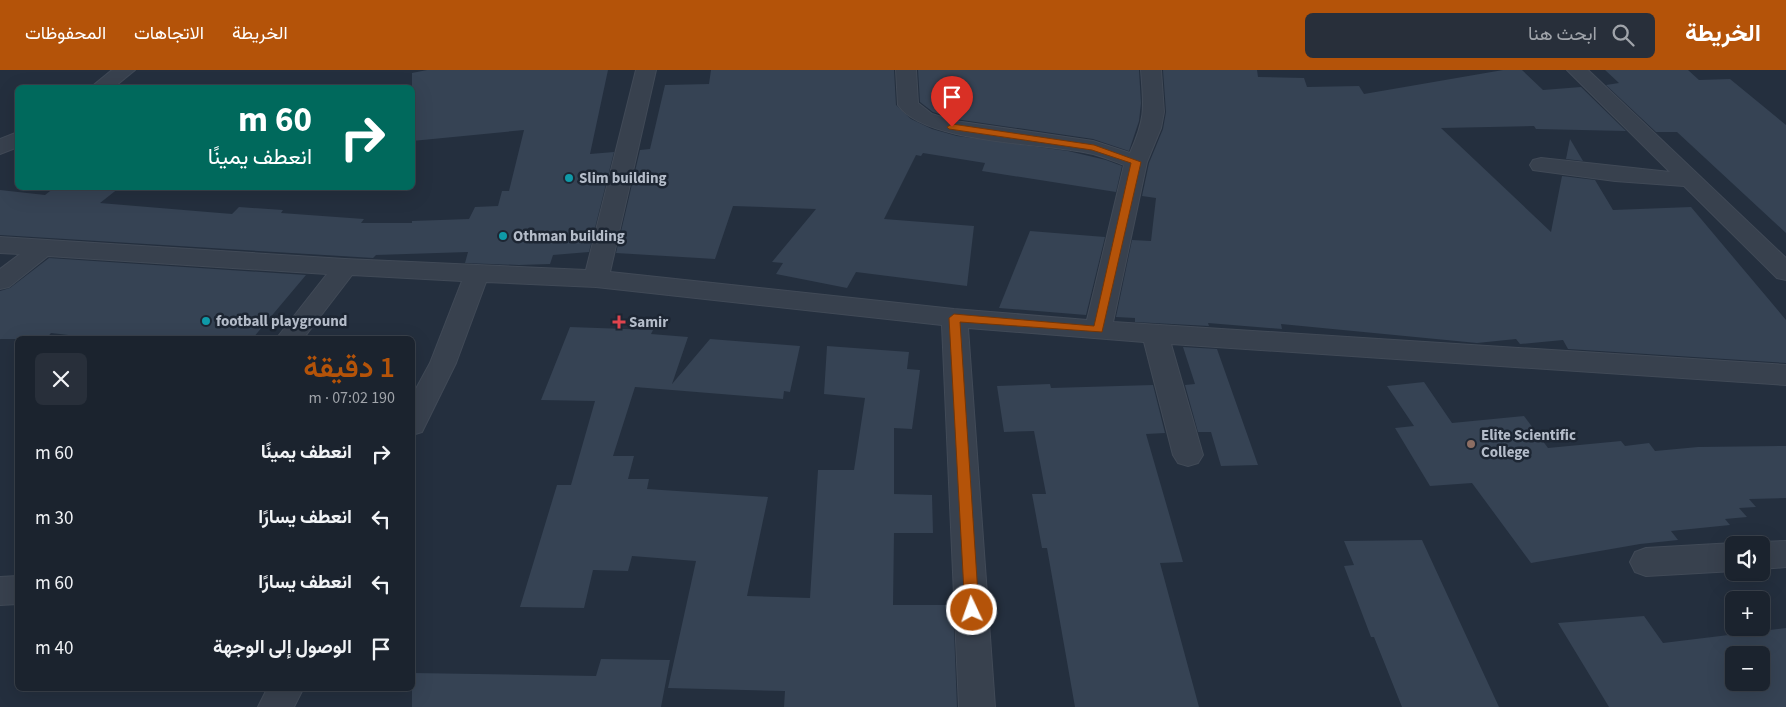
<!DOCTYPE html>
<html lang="ar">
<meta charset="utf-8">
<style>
:root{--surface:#1b232e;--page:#282f3a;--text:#f1f3f6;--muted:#a0a4aa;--line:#39404a;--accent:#b45309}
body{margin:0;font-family:"Source Sans 3",Vazirmatn,sans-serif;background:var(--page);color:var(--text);direction:rtl;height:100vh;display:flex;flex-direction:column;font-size:19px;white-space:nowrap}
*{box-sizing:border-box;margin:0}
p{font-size:16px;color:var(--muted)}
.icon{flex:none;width:28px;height:28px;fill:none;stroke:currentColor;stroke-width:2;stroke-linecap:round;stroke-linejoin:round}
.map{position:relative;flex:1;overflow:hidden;direction:ltr}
.side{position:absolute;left:15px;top:266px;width:400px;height:355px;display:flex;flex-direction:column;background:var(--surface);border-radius:8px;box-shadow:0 5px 20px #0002,0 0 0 1px var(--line);direction:rtl}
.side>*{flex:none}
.guide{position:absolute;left:15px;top:15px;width:400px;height:105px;border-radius:8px;box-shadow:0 5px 20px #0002,0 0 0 1px var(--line);direction:rtl;background:#00695c;color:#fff;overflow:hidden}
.fabs{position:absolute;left:1725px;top:466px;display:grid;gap:10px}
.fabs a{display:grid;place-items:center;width:45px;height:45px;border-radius:8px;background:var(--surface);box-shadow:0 5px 20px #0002,0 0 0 1px var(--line);font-size:25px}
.pin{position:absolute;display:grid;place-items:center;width:42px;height:42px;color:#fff;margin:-51px -21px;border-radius:50% 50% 50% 0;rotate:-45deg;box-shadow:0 0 5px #0007}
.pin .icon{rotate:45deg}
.me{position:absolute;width:55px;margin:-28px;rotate:357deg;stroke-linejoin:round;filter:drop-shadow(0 0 4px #0008)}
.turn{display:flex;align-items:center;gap:18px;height:105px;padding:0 20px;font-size:22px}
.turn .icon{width:65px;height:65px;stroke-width:2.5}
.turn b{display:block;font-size:35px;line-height:42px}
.round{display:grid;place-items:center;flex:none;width:52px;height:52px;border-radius:8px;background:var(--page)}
.headline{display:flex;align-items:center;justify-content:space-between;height:85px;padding:0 20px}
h1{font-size:30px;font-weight:600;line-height:38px;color:var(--accent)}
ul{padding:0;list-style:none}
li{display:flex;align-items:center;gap:15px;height:65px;padding:0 20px}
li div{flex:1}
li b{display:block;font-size:19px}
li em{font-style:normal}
header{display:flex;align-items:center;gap:30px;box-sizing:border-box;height:70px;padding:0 25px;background:var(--accent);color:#fff}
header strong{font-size:24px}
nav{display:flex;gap:28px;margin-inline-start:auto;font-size:18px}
.search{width:350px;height:45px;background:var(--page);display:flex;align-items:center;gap:12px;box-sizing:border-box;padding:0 18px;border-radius:8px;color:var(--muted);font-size:19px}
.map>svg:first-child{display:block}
.building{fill:#364354;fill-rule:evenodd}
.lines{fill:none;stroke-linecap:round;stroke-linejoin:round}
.minor-casing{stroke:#414a57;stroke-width:2}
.minor{fill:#38414e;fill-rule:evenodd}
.route{fill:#b45309;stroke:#753606}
.culture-dot{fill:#0f9aa8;stroke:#1d2633;stroke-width:2}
.health-dot{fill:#e0444e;stroke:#1d2633;stroke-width:2}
.education-dot{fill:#8d6e63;stroke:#1d2633;stroke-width:2}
.labels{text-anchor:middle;stroke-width:5;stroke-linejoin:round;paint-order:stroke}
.poi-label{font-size:15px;font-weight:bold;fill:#b4bcc9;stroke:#1d2633;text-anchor:start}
</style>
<header>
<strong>الخريطة</strong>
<div class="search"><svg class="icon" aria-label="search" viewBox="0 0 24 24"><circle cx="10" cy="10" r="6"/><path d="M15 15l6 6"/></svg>ابحث هنا</div>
<nav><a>الخريطة</a><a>الاتجاهات</a><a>المحفوظات</a></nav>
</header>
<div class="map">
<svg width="1786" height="637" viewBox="0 0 1786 637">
<rect width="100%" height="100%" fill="#242f3e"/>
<!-- building -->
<g class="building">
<path d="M 427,0 L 608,0 L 590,84 L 614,82 L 589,182 L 553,185 L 550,194 L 519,195 L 465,193 L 468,182 L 376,185 L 373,188 L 0,165 L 0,120 L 45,125 L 54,118 L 119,118 L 100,133 L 232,144 L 239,137 L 283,140 L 281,143 L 364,149 L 361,153 L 412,153 L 412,151 L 469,149 L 475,137 L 498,136 L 502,121 L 509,121 L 524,60 L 412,71 L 412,3 Z"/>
<path d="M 711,0 L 894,0 L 896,35 L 911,49 L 932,59 L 957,66 L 1068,81 L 1106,90 L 1122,96 L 1116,122 L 982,101 L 985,93 L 923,83 L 921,86 L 916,85 L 884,149 L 974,156 L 967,216 L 856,202 L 847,218 L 776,204 L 783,193 L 772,192 L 816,139 L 733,136 L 715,189 L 616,183 L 640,80 L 650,79 L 665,15 L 709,14 Z"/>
<path d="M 918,0 L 1139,0 L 1141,33 L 1139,51 L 1129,81 L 1093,69 L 955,49 L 933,42 L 920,32 Z"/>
<path d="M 1163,0 L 1257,0 L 1258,7 L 1304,8 L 1307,17 L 1359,16 L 1364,24 L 1503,0 L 1522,0 L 1543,20 L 1581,17 L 1626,61 L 1536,59 L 1534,56 L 1441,58 L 1551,162 L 1562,106 L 1595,110 L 1613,140 L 1691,137 L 1786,250 L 1786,293 L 1568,279 L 1563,270 L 1520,274 L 1516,269 L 1477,273 L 1281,254 L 1282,259 L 1208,253 L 1209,256 L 1135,252 L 1135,248 L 1116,247 L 1132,170 L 1151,171 L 1156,128 L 1142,126 L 1149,93 L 1163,59 L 1166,42 Z"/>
<path d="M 1605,0 L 1688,0 L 1699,10 L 1730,9 L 1786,55 L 1786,163 L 1677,62 L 1656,62 L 1606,15 L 1619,13 Z"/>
<path d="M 1570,69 L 1583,91 L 1566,89 Z"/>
<path d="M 1030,161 L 1105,167 L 1086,245 L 999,238 Z"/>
<path d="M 49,188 L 306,205 L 252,269 L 103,269 L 51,263 L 46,269 L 0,269 L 0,221 L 10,218 Z"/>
<path d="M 570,257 L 653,260 L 651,264 L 688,267 L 672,314 L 710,269 L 800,276 L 790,322 L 784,321 L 783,329 L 635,317 L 613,386 L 634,386 L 628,409 L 649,409 L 647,419 L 768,427 L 747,526 L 810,528 L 818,400 L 854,400 L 865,328 L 824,324 L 827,276 L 909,282 L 907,299 L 920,300 L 912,359 L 894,358 L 894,424 L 932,425 L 933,463 L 894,463 L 893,535 L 953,535 L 957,637 L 784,637 L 785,621 L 668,618 L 696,491 L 632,486 L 628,501 L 593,500 L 584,538 L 520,537 L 557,415 L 571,415 L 595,331 L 541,330 Z"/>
<path d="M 1183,277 L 1217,279 L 1258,395 L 1221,396 L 1211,362 L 1198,362 L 1185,315 L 1195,314 Z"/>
<path d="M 1424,312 L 1452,353 L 1524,346 L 1548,378 L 1621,371 L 1625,376 L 1649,373 L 1655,381 L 1698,377 L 1786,376 L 1786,428 L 1749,429 L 1756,437 L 1739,438 L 1747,447 L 1725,449 L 1730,455 L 1671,461 L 1678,470 L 1640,474 L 1531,493 L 1472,413 L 1430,416 L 1395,358 L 1414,356 L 1387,316 Z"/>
<path d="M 1050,314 L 1051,318 L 1153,315 L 1165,363 L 1146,364 L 1183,492 L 1160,493 L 1199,637 L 1075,637 L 1047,478 L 1042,478 L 1032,424 L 1046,424 L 1034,361 L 1004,362 L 997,316 Z"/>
<path d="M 1422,470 L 1499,637 L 1402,637 L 1374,567 L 1371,567 L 1344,496 L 1354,495 L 1344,471 Z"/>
<path d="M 1644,546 L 1663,573 L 1786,558 L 1786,637 L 1609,637 L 1558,553 ZM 1734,585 L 1761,585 L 1761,612 L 1734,612 Z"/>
<path d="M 601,589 L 670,590 L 661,637 L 412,637 L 412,603 L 596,606 Z"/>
</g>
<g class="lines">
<defs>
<g id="minor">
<path d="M 112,0 L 135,0 L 113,18 L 90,18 Z"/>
<path d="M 636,0 L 656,0 L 610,202 L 954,239 L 1087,250 L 1124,95 C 1113,91 1100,85 1088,83 C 1043,73 924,73 898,35 L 896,0 L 916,0 L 918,33 L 932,44 L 955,51 L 1093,71 L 1130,83 C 1146,47 1144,38 1141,0 L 1161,0 L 1164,42 L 1161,58 L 1147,92 L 1113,252 L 1786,295 L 1786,315 L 1171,274 L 1203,385 L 1198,393 L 1188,396 L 1178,393 L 1173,385 L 1144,272 L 968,258 L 995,637 L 959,637 L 942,255 L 596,217 L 486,212 L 456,293 L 422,362 L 412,365 L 412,326 L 430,293 L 462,211 L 352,205 L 303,269 L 276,269 L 327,204 L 48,186 L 9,217 L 0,219 L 0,199 L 20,184 L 0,183 L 0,167 L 345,189 L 586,200 Z"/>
<path d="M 1567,0 L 1588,0 L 1786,188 L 1786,210 L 1777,208 L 1684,116 L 1615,111 L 1533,100 L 1530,95 L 1533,90 L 1541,88 L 1670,102 Z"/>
<path d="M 18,62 L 18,77 L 0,84 L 0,69 Z"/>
<path d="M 1786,471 L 1786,497 L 1761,499 L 1761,475 L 1754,475 L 1761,472 Z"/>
<path d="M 1734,473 L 1738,475 L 1734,475 L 1734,501 L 1646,506 L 1635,502 L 1630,492 L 1635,482 L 1646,478 Z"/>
<path d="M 18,506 L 18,534 L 0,535 L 0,507 Z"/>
<path d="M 267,619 L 303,619 L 294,637 L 258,637 Z"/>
</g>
</defs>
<!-- minor casing -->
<use href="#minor" class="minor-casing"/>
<!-- minor -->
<use href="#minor" class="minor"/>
</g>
<!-- route -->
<path class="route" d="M 952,54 L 1094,75 L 1141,92 L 1102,262 L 960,252 L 979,540 L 976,544 L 972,546 L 967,544 L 965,540 L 949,248 L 954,244 L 1094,256 L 1131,93 L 1092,80 L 949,59 L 947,57 Z"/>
<!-- markers -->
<g class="culture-dot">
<circle cx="569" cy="108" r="5"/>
<circle cx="503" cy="166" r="5"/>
<circle cx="206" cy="251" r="5"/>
</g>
<path class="health-dot" d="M616.5 244.5h5v5h5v5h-5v5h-5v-5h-5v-5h5z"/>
<circle class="education-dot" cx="1471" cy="374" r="5"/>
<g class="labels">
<!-- poi labels -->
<g class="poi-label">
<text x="579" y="113">Slim building</text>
<text x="513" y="171">Othman building</text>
<text x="216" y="256">football playground</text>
<text x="629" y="257">Samir</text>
<text x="1481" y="370">Elite Scientific<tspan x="1481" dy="17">College</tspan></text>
</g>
</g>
</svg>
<div class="fabs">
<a><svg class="icon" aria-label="sound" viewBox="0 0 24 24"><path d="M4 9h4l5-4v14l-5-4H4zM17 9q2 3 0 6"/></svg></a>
<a>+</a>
<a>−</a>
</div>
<div class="pin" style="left:952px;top:57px;background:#d93025"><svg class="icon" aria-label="arrive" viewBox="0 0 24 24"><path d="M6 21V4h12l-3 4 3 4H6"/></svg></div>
<svg class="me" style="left:972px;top:540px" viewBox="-20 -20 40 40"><circle r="17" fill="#b45309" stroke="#fff" stroke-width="3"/><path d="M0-11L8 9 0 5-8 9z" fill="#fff"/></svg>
<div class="guide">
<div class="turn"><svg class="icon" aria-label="right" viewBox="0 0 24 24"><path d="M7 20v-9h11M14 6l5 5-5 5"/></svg><div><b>60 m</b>انعطف يمينًا</div></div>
</div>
<section class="side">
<div class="headline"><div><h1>1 دقيقة</h1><p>190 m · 07:02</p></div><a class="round"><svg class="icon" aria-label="close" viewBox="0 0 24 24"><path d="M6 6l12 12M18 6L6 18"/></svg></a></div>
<ul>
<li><svg class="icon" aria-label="right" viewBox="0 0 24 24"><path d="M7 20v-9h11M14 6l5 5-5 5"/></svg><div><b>انعطف يمينًا</b></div><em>60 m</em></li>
<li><svg class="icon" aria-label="left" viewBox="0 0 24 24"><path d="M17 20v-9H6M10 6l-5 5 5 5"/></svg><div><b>انعطف يسارًا</b></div><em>30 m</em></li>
<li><svg class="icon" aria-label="left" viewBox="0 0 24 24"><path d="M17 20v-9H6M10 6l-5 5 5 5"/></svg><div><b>انعطف يسارًا</b></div><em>60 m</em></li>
<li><svg class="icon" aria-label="arrive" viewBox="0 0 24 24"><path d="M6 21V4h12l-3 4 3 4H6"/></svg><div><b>الوصول إلى الوجهة</b></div><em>40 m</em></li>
</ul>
</section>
</div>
